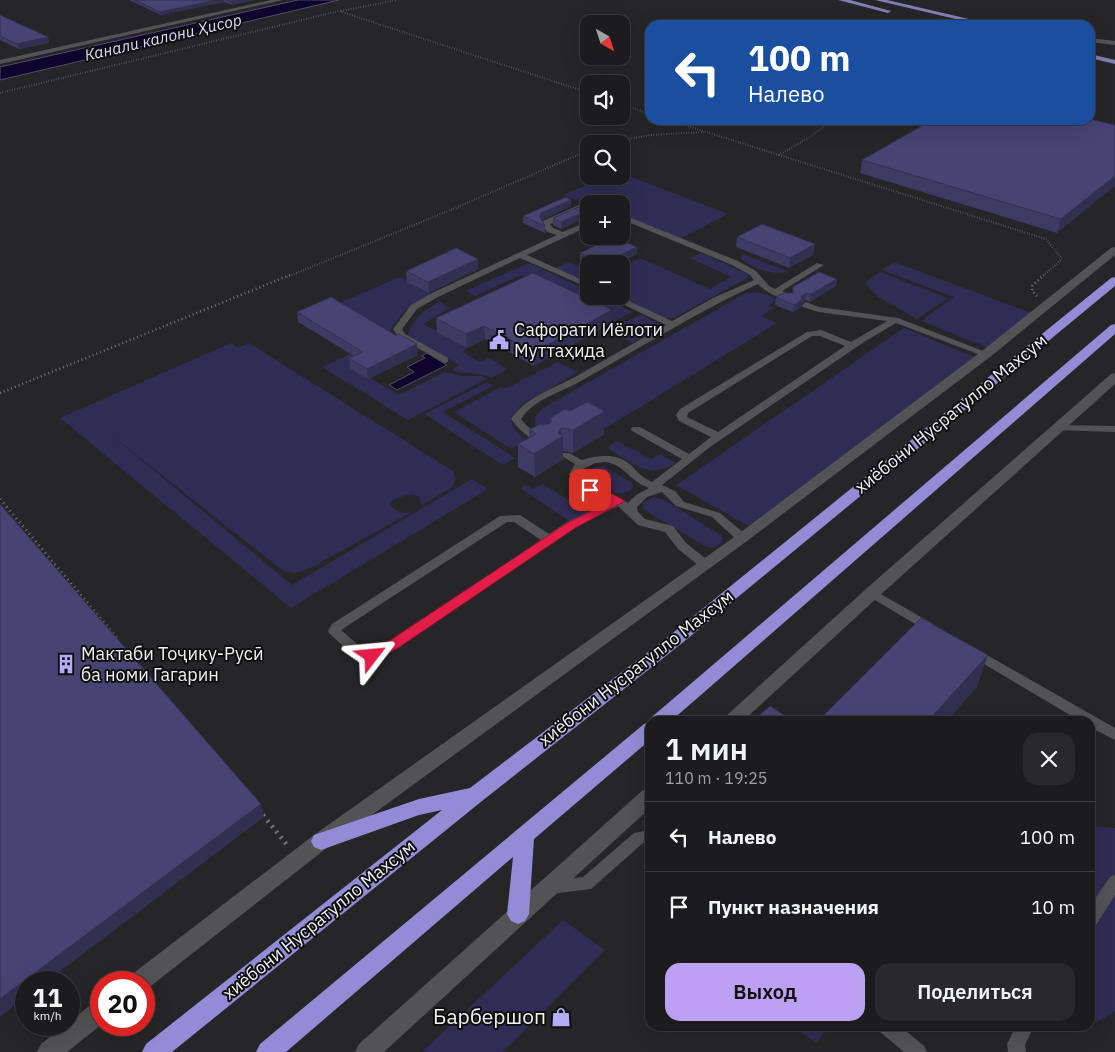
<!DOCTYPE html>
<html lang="ru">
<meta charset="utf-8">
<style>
:root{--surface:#1c1c1e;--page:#29292b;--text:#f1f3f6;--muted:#a0a1a4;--line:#3a3a3c;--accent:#bca0f2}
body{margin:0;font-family:"IBM Plex Sans",sans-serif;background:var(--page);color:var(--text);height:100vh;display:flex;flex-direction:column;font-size:19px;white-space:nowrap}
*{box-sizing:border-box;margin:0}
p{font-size:16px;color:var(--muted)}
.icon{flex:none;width:28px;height:28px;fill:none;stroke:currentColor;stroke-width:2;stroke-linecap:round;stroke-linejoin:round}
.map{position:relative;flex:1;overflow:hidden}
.panel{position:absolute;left:645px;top:716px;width:450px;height:315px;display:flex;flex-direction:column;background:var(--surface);border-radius:15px;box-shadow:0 5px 20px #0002,0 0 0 1px var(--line)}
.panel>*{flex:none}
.guide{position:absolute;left:645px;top:20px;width:450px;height:105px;border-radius:15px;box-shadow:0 5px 20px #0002,0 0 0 1px var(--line);background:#1a4fa0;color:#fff;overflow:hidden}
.needle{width:32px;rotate:141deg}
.controls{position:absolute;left:580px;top:15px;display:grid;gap:10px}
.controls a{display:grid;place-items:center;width:50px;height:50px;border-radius:10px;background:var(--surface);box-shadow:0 5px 20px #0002,0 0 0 1px var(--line);font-size:25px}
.speed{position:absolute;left:15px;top:971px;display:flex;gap:10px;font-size:25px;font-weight:700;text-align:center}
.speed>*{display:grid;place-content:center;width:65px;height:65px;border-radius:50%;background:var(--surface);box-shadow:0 5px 20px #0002,0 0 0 1px var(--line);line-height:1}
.speed small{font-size:12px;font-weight:400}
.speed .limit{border:8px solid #d22;background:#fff;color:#111}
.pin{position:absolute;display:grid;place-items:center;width:42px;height:42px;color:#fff;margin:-21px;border-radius:10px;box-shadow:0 2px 8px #0006}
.me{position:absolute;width:55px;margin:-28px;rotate:61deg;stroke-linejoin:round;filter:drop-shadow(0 0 4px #0008)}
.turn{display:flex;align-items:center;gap:18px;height:105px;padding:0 20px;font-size:22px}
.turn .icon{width:65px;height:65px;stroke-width:2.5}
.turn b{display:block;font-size:35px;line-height:42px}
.round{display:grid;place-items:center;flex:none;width:52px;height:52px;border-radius:15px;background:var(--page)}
.overview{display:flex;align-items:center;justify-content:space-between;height:85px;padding:0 20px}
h1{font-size:30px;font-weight:600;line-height:38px}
.action{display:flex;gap:10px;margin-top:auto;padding:10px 20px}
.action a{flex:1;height:58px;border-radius:15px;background:var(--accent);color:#111;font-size:20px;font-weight:600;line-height:58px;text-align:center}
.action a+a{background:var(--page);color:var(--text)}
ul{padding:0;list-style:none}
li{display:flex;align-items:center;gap:15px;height:70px;padding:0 20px;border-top:1px solid var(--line)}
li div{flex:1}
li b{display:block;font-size:19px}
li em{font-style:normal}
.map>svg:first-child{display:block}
.green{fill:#312c55}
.water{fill:#0f042e;stroke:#524b69}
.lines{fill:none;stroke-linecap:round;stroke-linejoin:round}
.path-far3{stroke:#767578;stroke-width:2;stroke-dasharray:0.5 2;stroke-linecap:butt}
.path-far2{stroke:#767578;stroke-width:2.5;stroke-dasharray:1 3;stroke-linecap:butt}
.path-far1{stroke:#767578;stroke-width:3;stroke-dasharray:1 4;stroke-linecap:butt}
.path{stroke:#767578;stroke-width:4.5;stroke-dasharray:2 5;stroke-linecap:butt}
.service{fill:#535356;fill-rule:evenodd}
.minor{fill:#535356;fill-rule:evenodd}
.tertiary{fill:#535356;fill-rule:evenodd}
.primary{fill:#837db5;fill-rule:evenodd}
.trunk{fill:#938bd5;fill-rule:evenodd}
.wall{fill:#3f3a64}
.shaded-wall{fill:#332f51}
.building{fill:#494374;stroke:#332f51}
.route{fill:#e11d48;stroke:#92132f}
.labels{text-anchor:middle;stroke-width:4;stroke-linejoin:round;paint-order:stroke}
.far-water-label{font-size:16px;font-style:italic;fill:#dcdafb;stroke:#0f0f10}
.poi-label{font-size:18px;fill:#f0f0f2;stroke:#0f0f10;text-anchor:start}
.street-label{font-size:18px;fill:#f0f0f2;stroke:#0f0f10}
.near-poi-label{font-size:21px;fill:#f0f0f2;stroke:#0f0f10;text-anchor:end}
</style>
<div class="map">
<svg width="1115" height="1052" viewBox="0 0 1115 1052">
<rect width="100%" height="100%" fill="#262528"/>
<!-- green -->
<g class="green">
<path d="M 621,173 L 728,214 L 676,241 L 621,218 L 621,204 L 589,205 L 563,195 L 606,176 L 621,176 Z"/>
<path d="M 701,253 L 748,274 L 749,277 L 674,318 L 663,318 L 615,296 L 621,296 L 621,267 L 640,258 L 710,289 L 731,277 L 690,258 Z"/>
<path d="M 743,254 L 789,272 C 771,275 755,269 741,259 Z"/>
<path d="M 569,262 L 589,271 L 589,284 L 555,268 Z"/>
<path d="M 894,262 L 1037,315 L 992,349 L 921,321 L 954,297 L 882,270 Z"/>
<path d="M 529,263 L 589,291 L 589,296 L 599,296 L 632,312 L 615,321 L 521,275 L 475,296 L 466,291 Z"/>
<path d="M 880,272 L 948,298 L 917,319 L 878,297 L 865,283 Z"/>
<path d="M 400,277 L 432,295 L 403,312 L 389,332 L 335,305 Z"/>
<path d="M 756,292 L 768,295 L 776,300 L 768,306 L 773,308 L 761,316 L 777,323 L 606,428 L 580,416 L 535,428 L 535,417 L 543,408 L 746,293 Z"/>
<path d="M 440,302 L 450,308 L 423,324 L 467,348 L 462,352 L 480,362 L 489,358 L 508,369 L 491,378 C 478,371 465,375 451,370 L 459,365 L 408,336 C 411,320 426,308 440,302 Z"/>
<path d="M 641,314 L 660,325 L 658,328 L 632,343 L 608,331 Z"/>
<path d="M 904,328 L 979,359 L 754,529 L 676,485 Z"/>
<path d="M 388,337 L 397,342 L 349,365 L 399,395 L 445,372 L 463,376 L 481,376 L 487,379 L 408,420 L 322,367 Z"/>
<path d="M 231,343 L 238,348 L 249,343 L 453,471 L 456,480 L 451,488 L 422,505 L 418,496 L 411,494 L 394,499 L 390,504 C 395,512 401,513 410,513 L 310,568 L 296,573 L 283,571 L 110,434 L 292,585 L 472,479 L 488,489 L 291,608 L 60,418 Z"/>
<path d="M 558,362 L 578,372 L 521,405 L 511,418 C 512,429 518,434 528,440 L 511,449 L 454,412 L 501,387 L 505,389 Z"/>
<path d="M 487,382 L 493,386 L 443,412 L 515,458 L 503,465 L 424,414 Z"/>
<path d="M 616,441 L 651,459 L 660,454 L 676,463 C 649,481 631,461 606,448 Z"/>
<path d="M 598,466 L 605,467 L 632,483 L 633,488 C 619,502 602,485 589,477 L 588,471 Z"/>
<path d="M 543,484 L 589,513 L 573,523 L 520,488 L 526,485 L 533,489 Z"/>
<path d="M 654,497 L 664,500 L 721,535 L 723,542 L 713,548 L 705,546 L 646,511 L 643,508 L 643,503 Z"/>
<path d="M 1090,826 L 1115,828 L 1115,1011 L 1097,1022 L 1090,1019 Z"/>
<path d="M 563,920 L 605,950 L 503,1052 L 422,1052 Z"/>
<path d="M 794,1026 L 829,1026 L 816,1044 Z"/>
</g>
<!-- water -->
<g class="water">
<path d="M 298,0 L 339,0 L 0,80 L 0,67 Z"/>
<path d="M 427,353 L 447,365 L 397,390 L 389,385 L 414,372 L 407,367 L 425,358 L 422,356 Z"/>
</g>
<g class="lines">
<!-- path-far3 -->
<g class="path-far3">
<path d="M 341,11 L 397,0"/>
<path d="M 0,93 L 339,11 L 589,93"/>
<path d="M 621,104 L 650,114"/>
<path d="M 669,120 L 779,155 L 810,137 L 832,120"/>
<path d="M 602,144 L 651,135 L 704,132"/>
<path d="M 779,155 L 1046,239 L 1062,259 L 1042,277"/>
<path d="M 287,277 L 453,209 L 589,150"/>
</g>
<!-- path-far2 -->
<g class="path-far2">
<path d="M 1037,296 L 1032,291 L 1032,286 L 1044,275"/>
<path d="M 0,393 L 290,275"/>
</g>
<!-- path-far1 -->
<path class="path-far1" d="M 0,499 L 117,638"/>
<!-- path -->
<path class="path" d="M 263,815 L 287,845"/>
<!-- service -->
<g class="service">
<path d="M 1090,38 L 1115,41 L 1115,45 L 1090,42 Z"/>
<path d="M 586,202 L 593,204 L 589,204 L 589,207 L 550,224 L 553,228 L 563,232 L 589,221 L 589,226 L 527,255 L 589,283 L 589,288 L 520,258 L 438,297 L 417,309 L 402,329 L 405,334 L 448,358 L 448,362 L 445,363 L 399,338 L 393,329 L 411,305 L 432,293 L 557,235 L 547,232 L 542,223 L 543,221 Z"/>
<path d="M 621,214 L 738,261 L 756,271 L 769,286 L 775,289 L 817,263 L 824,265 L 782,291 L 791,295 L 791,299 C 781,300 765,292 758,284 C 697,312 640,348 581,381 C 562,392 534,399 521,419 L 527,426 L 546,440 L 541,443 C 529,439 518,429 511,419 C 526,397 552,389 575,377 C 605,360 635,342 666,325 L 606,296 L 618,296 L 672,321 L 713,298 L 754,280 L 750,275 L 732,265 L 621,219 Z"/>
<path d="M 806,302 L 819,307 L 898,318 L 991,354 L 986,357 L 983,356 L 896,323 L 864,342 L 710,447 L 662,485 L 675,491 L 684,502 L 720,513 L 746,535 L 748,538 L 746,541 L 738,541 L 712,517 L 676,506 L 662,492 L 647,497 L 637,507 L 638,512 L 645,519 L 673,526 L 686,543 L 710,562 L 712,565 L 710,568 L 702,568 L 678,549 L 665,532 L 638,525 L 618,506 L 575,528 L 384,657 L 362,661 L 357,659 L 330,634 L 328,631 L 332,624 L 500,516 L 520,515 L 549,534 L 567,522 L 610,501 L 601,496 L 577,488 L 569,474 L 575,464 L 560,455 L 561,453 L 569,453 L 582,460 C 598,455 618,453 631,465 C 638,473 643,478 652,482 L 682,459 L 632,431 L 631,429 L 632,427 L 640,427 L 689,454 L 711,437 L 679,421 L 676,415 L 680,409 L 807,332 L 821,330 L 851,342 L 887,321 L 818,312 L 803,307 L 802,305 ZM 812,336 L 820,336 L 845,346 L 718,432 L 687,417 L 688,413 ZM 606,462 C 625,465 629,481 649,488 L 636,495 L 628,503 L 608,491 L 585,484 L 579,474 L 581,470 L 595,463 ZM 507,522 L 514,522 L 541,540 L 376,650 L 365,651 L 341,630 Z"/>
<path d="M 1057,425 L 1115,426 L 1115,432 L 1053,430 L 1052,428 Z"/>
<path d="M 872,589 L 935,625 L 937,628 L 935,631 L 927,631 L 868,596 L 866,593 L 868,590 Z"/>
<path d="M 973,647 L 1115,728 L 1115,740 L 1090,727 L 1090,721 L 1080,721 L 969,655 L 967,652 L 969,649 Z"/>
<path d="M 650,830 L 650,842 L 643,843 L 591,889 L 550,894 L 545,892 L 542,887 L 545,882 L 583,877 L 634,833 Z"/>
<path d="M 1115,875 L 1115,895 L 1096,925 L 1090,927 L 1090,906 L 1110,877 Z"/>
<path d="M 878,1026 L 900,1026 L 924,1046 L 927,1052 L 904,1052 L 880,1032 Z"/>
<path d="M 1016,1026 L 1034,1026 L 1025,1045 L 1026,1052 L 1008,1052 L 1007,1044 Z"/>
</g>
<!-- minor -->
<path class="minor" d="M 271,0 L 283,0 L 0,64 L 0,60 Z"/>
<!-- tertiary -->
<g class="tertiary">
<path d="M 1115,247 L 1115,255 L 990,357 L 747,541 L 328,847 L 147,989 L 144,991 L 144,982 L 128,982 L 131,975 L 314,835 L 737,535 L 982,351 L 1111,248 Z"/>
<path d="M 1115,373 L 1115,384 L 878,597 L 743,721 L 723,721 L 726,716 L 866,589 L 1111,374 Z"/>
<path d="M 650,788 L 650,808 L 384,1052 L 355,1052 L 359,1044 L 643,790 Z"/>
<path d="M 101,1000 L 101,1025 L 67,1052 L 37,1052 L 41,1044 L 65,1025 L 69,1025 L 69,1022 L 93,1003 Z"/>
</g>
<!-- primary -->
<g class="primary">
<path d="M 838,0 L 850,0 L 891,11 L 888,13 Z"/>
<path d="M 875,0 L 887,0 L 995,25 L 981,25 Z"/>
<path d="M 1090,54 L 1115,60 L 1115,64 L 1090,58 Z"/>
</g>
<!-- trunk -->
<g class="trunk">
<path d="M 1115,277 L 1115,286 L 681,644 L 482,801 L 172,1052 L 142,1052 L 146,1044 L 442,810 L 419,815 L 321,850 L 314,847 L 311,841 L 314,835 L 419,799 L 470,788 L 669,636 L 1111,278 Z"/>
<path d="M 1115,324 L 1115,334 L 671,721 L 650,721 L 653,716 L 1111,325 Z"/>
<path d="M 650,722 L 650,740 L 534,839 L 529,914 L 525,921 L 518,924 L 511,921 L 507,914 L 513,857 L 286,1052 L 256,1052 L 260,1044 L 644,724 Z"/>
</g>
</g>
<!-- wall -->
<g class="wall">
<path d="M 129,0 L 254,0 L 232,5 L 224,2 L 161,15 Z"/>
<path d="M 0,15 L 48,37 L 49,43 L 19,49 L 0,40 Z"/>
<path d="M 1115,125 L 1057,233 L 860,173 L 862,160 Z"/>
<path d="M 571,200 L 571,206 L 542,220 L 545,226 L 545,233 L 523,223 L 523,216 Z"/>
<path d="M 583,205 L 561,229 L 553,225 L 553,218 Z"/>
<path d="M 737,237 L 815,244 L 813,255 L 789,268 L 736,247 Z"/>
<path d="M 580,253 L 637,254 L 618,264 L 589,264 L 580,260 Z"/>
<path d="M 478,259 L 478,269 L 429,293 L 407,282 L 406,271 Z"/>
<path d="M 837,279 L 836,286 L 810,302 L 805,300 L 802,303 L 801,307 L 793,312 L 775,305 L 776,297 L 793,293 L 793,287 Z"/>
<path d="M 612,310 L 611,323 L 534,366 L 485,339 L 467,348 L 437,332 L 436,318 Z"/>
<path d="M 297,312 L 418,355 L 368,379 L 350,369 L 349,358 L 354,356 L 298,322 Z"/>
<path d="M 550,418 L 604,434 L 573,453 L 563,451 L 563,459 L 535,477 L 518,467 L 518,444 L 529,437 L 529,430 L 549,424 Z"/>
</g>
<!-- shaded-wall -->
<g class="shaded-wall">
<path d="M 217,0 L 224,0 L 224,2 L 161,15 L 160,12 Z"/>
<path d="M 239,0 L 254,0 L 232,5 L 231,2 Z"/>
<path d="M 48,37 L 49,43 L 19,49 L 17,44 Z"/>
<path d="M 1115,176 L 1115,186 L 1057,233 L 1061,219 Z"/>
<path d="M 571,200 L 571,206 L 541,220 L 540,224 L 540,217 L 541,213 Z"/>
<path d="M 589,210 L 589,217 L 561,229 L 561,222 Z"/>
<path d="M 815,244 L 813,255 L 789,268 L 790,258 Z"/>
<path d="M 637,247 L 637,254 L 618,264 L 604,264 Z"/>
<path d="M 478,259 L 478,269 L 429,293 L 428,282 Z"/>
<path d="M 837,279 L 836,286 L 810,302 L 811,294 Z"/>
<path d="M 806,293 L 805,300 L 802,303 L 801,307 L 793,312 L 794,305 Z"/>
<path d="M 612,310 L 611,323 L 534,366 L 534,352 Z"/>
<path d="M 484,326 L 485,339 L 467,348 L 466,334 Z"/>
<path d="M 417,344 L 418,355 L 368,379 L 367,369 Z"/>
<path d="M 605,411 L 604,434 L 573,453 L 573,430 Z"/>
<path d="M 561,428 L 561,437 L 563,436 L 563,459 L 535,477 L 534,454 L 558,433 Z"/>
<path d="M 988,655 L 977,687 L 947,721 L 928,721 Z"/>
<path d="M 261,804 L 264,817 L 46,982 L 26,982 L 26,997 L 0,1017 L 0,999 Z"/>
</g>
<!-- building -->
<g class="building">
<path d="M 135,0 L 217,0 L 160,12 Z"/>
<path d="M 227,0 L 239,0 L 231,2 Z"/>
<path d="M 0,15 L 48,37 L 17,44 L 0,36 Z"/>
<path d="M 1090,119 L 1115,125 L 1115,176 L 1061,219 L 862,160 L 932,120 L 1090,120 Z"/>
<path d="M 566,197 L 571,200 L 541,213 L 540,217 L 545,226 L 523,216 Z"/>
<path d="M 583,205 L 589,207 L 589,210 L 561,222 L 553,218 Z"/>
<path d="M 762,224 L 815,244 L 790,258 L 737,237 Z"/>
<path d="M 613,237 L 637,247 L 604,263 L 580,253 Z"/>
<path d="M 456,248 L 478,259 L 428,282 L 406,271 Z"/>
<path d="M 819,272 L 837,279 L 811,294 L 806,293 L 801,297 L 802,300 L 794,305 L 776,297 L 784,293 L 793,293 L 793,287 Z"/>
<path d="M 533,273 L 612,310 L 534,352 L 484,326 L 466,334 L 436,318 Z"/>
<path d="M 331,297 L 397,336 L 399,334 L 417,344 L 367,369 L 349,358 L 363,352 L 297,312 Z"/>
<path d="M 587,402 L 605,411 L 573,430 L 561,428 L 558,433 L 563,436 L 534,454 L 518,444 L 536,434 L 529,430 L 540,424 L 549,424 L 552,420 L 550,418 L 565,409 L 570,411 Z"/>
<path d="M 0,504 L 261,804 L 0,999 Z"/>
<path d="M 921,618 L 988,655 L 928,721 L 818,721 Z"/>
<path d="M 770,706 L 787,717 L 784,721 L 753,721 Z"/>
</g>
<!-- route -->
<path class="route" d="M 590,487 L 607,491 L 625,501 L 575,528 L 398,648 L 376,660 L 367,660 L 365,656 L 367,653 L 389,641 L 567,523 L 611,501 L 601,496 L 586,493 L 584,490 Z"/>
<!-- icons -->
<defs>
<symbol id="civic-bare" viewBox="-9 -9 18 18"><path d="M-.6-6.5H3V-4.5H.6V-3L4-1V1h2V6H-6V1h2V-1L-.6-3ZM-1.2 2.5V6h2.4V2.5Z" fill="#b3adf9" stroke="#0f0f10" stroke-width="2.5" paint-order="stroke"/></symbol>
<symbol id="building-bare" viewBox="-9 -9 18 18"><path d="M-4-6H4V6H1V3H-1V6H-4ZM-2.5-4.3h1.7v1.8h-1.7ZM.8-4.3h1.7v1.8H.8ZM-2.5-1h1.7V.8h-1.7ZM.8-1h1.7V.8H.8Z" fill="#b3adf9" stroke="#0f0f10" stroke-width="2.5" paint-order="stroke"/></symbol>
<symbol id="shop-bare" viewBox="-9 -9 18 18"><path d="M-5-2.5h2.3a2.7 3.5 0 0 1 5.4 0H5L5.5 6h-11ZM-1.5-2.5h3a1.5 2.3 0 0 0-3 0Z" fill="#b3adf9" stroke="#0f0f10" stroke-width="2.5" paint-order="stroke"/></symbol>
</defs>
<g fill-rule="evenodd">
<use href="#civic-bare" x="485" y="326" width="28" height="28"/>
<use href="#building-bare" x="52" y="650" width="28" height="28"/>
<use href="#shop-bare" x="547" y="1003" width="28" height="28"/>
</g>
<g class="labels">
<!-- far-water labels -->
<g class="far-water-label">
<text transform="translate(163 37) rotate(-13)" y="6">Канали калони Ҳисор</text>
</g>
<!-- poi labels -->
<g class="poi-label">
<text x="514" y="336">Сафорати Иёлоти<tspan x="514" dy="21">Муттаҳида</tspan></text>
<text x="81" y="660">Мактаби Тоҷику-Русӣ<tspan x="81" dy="21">ба номи Гагарин</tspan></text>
</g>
<!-- street labels -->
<g class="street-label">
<text transform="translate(951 414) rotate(-39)" y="6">хиёбони Нусратулло Махсум</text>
<text transform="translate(636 668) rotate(-38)" y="6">хиёбони Нусратулло Махсум</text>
<text transform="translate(319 920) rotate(-39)" y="6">хиёбони Нусратулло Махсум</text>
</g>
<!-- near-poi labels -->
<g class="near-poi-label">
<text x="546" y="1024">Барбершоп</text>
</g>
</g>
</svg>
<div class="controls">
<a><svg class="needle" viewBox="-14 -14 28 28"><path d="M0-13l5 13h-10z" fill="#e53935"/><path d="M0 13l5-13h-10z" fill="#a0a1a4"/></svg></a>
<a><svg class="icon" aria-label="sound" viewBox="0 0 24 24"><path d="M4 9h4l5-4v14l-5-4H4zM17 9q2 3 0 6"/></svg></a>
<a><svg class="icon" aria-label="search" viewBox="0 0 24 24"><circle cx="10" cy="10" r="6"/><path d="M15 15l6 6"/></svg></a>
<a>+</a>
<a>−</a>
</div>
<div class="speed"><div>11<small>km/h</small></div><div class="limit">20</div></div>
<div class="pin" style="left:590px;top:490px;background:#d93025"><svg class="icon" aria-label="arrive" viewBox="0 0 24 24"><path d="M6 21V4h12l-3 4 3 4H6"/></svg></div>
<svg class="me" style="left:372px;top:656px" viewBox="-20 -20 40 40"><path d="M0-17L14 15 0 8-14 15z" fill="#e11d48" stroke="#fff" stroke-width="4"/></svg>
<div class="guide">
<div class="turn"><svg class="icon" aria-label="left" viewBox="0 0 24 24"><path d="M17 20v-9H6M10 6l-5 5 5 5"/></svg><div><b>100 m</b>Налево</div></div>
</div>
<section class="panel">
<div class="overview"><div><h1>1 мин</h1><p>110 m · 19:25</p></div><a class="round"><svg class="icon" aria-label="close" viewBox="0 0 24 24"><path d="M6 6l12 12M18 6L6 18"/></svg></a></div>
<ul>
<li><svg class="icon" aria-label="left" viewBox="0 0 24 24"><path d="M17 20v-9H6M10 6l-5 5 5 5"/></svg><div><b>Налево</b></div><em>100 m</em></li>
<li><svg class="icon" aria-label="arrive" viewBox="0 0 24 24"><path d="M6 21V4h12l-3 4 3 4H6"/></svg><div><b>Пункт назначения</b></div><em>10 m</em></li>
</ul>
<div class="action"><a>Выход</a><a>Поделиться</a></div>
</section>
</div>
